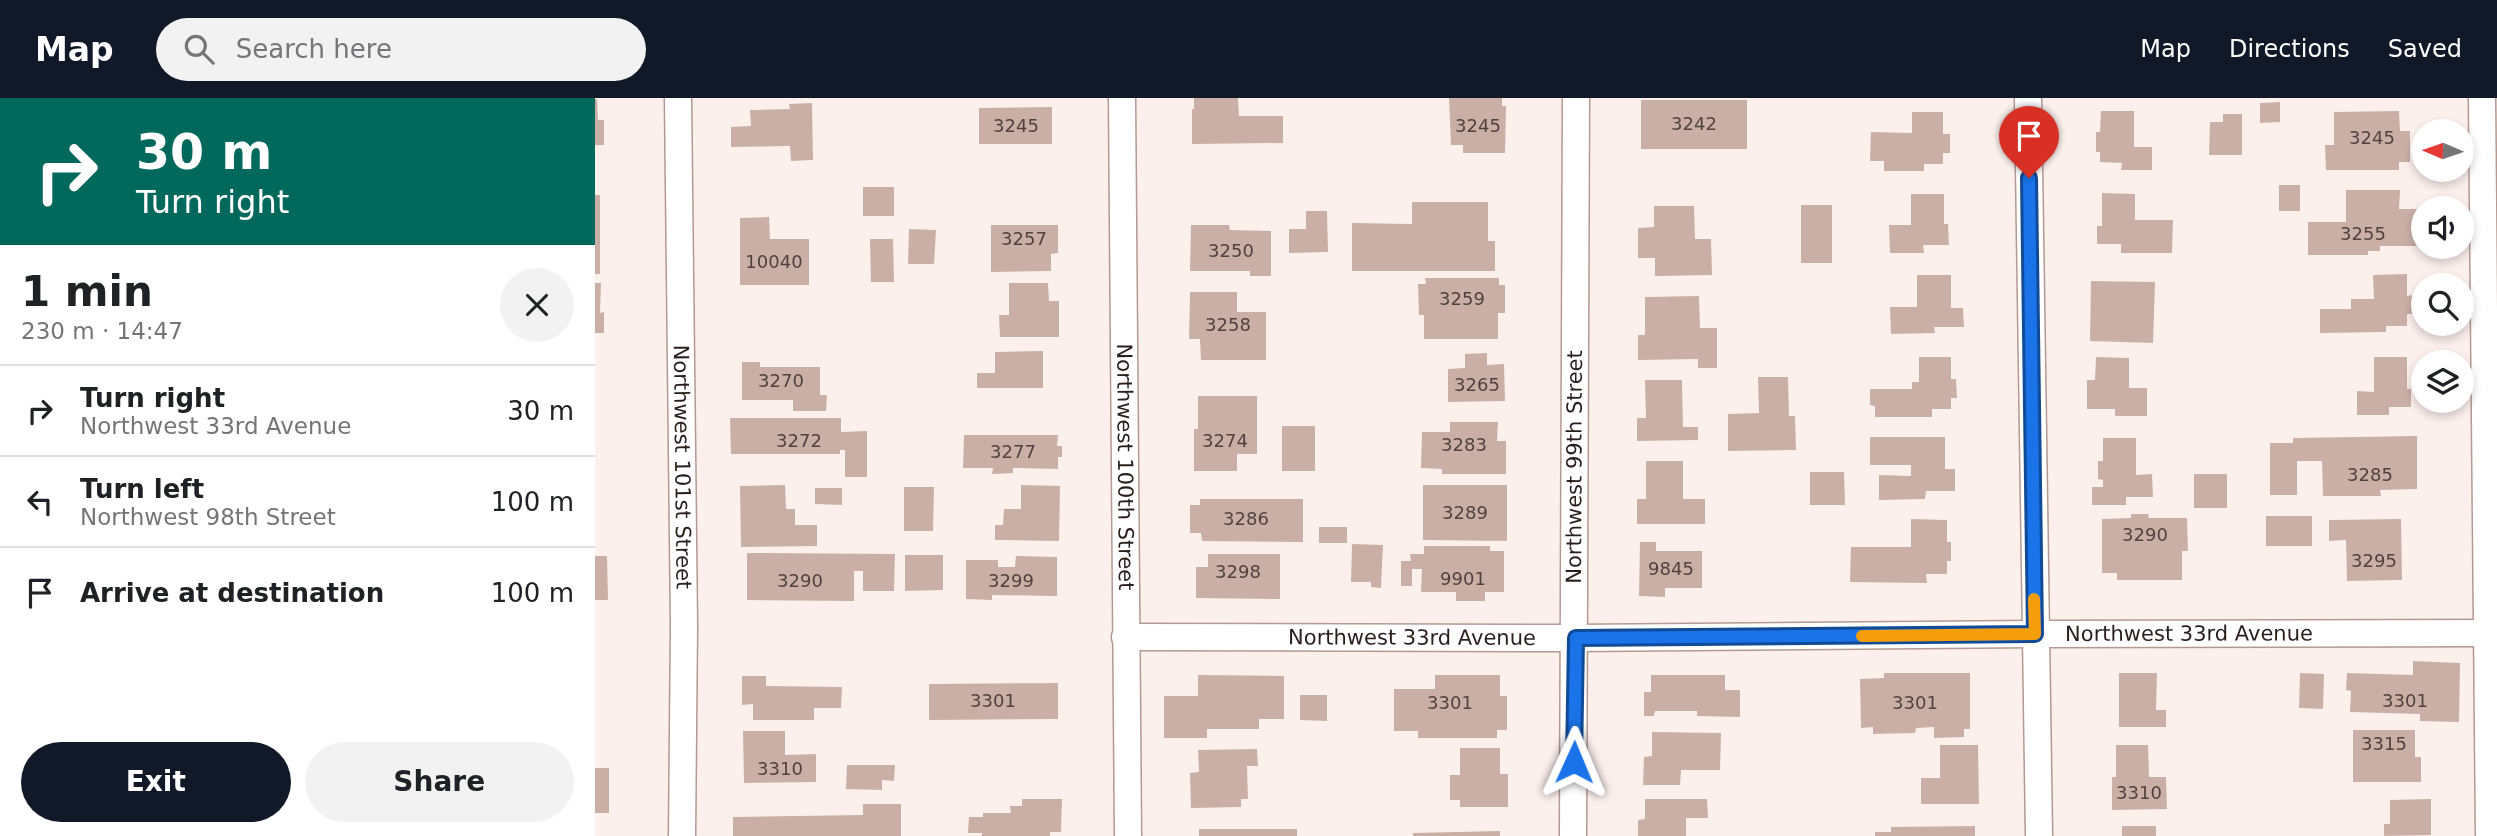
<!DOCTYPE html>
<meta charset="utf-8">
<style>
:root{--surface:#fff;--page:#f2f2f2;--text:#202124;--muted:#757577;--line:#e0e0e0;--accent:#111827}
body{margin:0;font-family:"DejaVu Sans",sans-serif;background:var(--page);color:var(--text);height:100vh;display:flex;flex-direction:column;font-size:26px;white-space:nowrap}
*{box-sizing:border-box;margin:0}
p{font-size:23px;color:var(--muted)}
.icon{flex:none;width:38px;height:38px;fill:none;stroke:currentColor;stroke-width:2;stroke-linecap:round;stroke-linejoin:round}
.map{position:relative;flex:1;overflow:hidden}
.sheet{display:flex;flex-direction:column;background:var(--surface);width:595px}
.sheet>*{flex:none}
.guide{background:#00695c;color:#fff;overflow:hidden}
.needle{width:46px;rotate:272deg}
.fabs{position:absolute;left:1816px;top:21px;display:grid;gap:14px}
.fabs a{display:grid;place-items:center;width:63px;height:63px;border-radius:50%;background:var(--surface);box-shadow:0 4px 10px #0003;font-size:35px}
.pin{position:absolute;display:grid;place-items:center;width:60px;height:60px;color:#fff;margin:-72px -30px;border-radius:50% 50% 50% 0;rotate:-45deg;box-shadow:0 0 7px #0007}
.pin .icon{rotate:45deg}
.me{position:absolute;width:77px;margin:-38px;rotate:1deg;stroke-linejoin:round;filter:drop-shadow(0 0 5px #0008)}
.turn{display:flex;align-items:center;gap:24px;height:147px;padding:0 21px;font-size:32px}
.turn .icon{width:91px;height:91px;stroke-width:2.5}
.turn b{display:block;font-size:49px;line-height:60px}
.round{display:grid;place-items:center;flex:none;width:74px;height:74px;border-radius:37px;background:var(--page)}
.headline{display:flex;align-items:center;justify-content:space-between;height:119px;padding:0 21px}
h1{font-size:42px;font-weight:700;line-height:52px}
.action{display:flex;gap:14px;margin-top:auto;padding:14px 21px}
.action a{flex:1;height:80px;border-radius:42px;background:var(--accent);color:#fff;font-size:28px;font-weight:700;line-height:80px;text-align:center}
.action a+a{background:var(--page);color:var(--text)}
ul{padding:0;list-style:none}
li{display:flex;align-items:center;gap:21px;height:91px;padding:0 21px;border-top:2px solid var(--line)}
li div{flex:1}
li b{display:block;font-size:26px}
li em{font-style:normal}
header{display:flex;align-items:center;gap:42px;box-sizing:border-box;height:98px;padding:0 35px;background:var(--accent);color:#fff}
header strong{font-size:33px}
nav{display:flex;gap:38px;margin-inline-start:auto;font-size:24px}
.search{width:490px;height:63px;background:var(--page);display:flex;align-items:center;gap:18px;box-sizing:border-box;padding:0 24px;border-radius:38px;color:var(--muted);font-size:26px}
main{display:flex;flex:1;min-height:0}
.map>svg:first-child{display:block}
.building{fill:#caafa7}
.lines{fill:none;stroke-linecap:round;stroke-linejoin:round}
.street-casing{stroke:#b39991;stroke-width:29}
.street{stroke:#fff;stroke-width:26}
.route-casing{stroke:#114b97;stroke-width:18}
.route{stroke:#1a73e8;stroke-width:12}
.slow{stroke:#f59e0b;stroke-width:12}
.labels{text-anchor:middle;stroke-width:5;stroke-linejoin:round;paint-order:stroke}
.number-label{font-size:18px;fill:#50423e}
.street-label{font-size:21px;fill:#281e1b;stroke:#fcf0ed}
</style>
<header>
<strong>Map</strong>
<div class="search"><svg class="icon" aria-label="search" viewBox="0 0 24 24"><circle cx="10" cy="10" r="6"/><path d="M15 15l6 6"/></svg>Search here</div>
<nav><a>Map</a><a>Directions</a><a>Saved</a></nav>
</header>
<main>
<section class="sheet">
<div class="guide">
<div class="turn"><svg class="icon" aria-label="right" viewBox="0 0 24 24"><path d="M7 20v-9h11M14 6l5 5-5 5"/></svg><div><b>30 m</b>Turn right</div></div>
</div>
<div class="headline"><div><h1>1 min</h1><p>230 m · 14:47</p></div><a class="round"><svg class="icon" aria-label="close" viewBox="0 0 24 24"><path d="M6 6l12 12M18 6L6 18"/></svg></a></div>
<ul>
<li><svg class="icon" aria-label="right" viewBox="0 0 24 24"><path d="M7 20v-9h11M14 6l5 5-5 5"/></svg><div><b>Turn right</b><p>Northwest 33rd Avenue</p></div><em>30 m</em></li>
<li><svg class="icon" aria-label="left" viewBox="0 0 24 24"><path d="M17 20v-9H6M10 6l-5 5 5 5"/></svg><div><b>Turn left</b><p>Northwest 98th Street</p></div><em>100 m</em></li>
<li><svg class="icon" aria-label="arrive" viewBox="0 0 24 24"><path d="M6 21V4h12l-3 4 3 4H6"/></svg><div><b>Arrive at destination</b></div><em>100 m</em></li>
</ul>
<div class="action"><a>Exit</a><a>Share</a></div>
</section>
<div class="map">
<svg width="1902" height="738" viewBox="0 0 1902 738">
<rect width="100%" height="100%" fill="#fcf0ed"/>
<!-- building -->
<g class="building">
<path d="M 599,0 L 643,0 L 644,18 L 688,18 L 688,45 L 597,46 L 597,11 L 599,11 Z"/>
<path d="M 854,0 L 907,0 L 907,8 L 911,8 L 910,55 L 868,55 L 868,47 L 856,47 Z"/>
<path d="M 0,1 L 2,1 L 3,22 L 9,22 L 9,47 L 0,47 Z"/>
<rect x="1046" y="2" width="106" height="49"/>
<path d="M 1685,4 L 1685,24 L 1665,25 L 1665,5 Z"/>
<path d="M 217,5 L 218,62 L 196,63 L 195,48 L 136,49 L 136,29 L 156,28 L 155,12 L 195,11 L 194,6 Z"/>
<path d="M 457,9 L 457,46 L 384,46 L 384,10 Z"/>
<path d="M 1506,13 L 1539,13 L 1539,49 L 1557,49 L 1557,72 L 1526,72 L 1527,65 L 1505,64 L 1505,54 L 1501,54 L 1501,34 L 1505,34 Z"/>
<path d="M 1804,13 L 1805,33 L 1815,33 L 1815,64 L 1804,64 L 1804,72 L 1731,72 L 1730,47 L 1739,47 L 1739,14 Z"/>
<path d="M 1317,14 L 1348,14 L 1348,36 L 1355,36 L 1355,55 L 1348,55 L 1348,66 L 1329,66 L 1329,73 L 1289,73 L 1289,63 L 1275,63 L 1276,34 L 1317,35 Z"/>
<path d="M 1628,16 L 1647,16 L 1647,57 L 1614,57 L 1615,24 L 1628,24 Z"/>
<rect x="1684" y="87" width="21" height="26"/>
<rect x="268" y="89" width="31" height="29"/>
<path d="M 1751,92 L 1805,92 L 1804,111 L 1822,111 L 1822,148 L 1785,148 L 1785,153 L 1773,153 L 1773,157 L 1713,157 L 1713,124 L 1751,124 Z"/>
<path d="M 1507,95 L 1540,96 L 1540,122 L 1578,122 L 1577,155 L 1526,155 L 1526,146 L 1502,146 L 1502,128 L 1507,128 Z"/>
<path d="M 1316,96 L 1349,96 L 1349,126 L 1353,126 L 1354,147 L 1328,147 L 1329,155 L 1295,155 L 1294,127 L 1316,127 Z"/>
<rect x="0" y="97" width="5" height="79"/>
<path d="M 817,104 L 893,104 L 893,143 L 900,143 L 900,173 L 757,173 L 757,125 L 817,126 Z"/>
<rect x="1206" y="107" width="31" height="58"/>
<path d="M 1059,108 L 1099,108 L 1100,141 L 1116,141 L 1117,177 L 1060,178 L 1060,160 L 1043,160 L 1043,130 L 1059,129 Z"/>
<path d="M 711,113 L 732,113 L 733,154 L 694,155 L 694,131 L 711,131 Z"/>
<path d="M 174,119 L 175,141 L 214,141 L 214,187 L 145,187 L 145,120 Z"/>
<path d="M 396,127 L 463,127 L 463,155 L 456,156 L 456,173 L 396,174 Z"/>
<path d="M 596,127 L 634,127 L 635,132 L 676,133 L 676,178 L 655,178 L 655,173 L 595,173 Z"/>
<path d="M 314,131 L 341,132 L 339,166 L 313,166 Z"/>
<path d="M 275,141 L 298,141 L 299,184 L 276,184 Z"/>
<path d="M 1812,176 L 1812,198 L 1817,197 L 1817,216 L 1812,216 L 1812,228 L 1791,228 L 1791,234 L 1725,235 L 1725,211 L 1756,211 L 1756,201 L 1779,201 L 1778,177 Z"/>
<path d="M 1322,177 L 1356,177 L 1356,210 L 1368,210 L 1369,229 L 1339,229 L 1340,235 L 1296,236 L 1295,209 L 1322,209 Z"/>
<path d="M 830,180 L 904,180 L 904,187 L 910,187 L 910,215 L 903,215 L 903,241 L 829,241 L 829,217 L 824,217 L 823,186 L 831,186 Z"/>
<path d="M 1496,183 L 1560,184 L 1558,245 L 1495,243 Z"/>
<path d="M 0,185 L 6,185 L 5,215 L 9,214 L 9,235 L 0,235 Z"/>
<path d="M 414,185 L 453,185 L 454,203 L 464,203 L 464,239 L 405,239 L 404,217 L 414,217 Z"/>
<path d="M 595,194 L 642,194 L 642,214 L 671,214 L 671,262 L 606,262 L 605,241 L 594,241 Z"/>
<path d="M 1104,198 L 1105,230 L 1122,230 L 1122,270 L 1103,270 L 1103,261 L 1043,262 L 1043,237 L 1050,237 L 1050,199 Z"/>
<path d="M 448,253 L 448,290 L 382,290 L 382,275 L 400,275 L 400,254 Z"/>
<path d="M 892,255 L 892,267 L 909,266 L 910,303 L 853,304 L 853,271 L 870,270 L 870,256 Z"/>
<path d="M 1324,259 L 1356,259 L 1356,281 L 1361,281 L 1362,300 L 1356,300 L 1356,311 L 1337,311 L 1337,319 L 1280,319 L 1280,308 L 1275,307 L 1275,291 L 1317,291 L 1317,284 L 1324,284 Z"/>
<path d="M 1501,259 L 1534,260 L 1534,290 L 1552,290 L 1552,318 L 1520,318 L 1520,311 L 1492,311 L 1492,282 L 1500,282 Z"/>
<path d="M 1779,259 L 1812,259 L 1812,291 L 1816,291 L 1816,309 L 1794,309 L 1794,317 L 1762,317 L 1762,293 L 1779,294 Z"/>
<path d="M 147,264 L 165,264 L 165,269 L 225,269 L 225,297 L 232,297 L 231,313 L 198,313 L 198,302 L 147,302 Z"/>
<path d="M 1163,279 L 1193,279 L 1194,318 L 1200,318 L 1201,352 L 1133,353 L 1133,316 L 1164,315 Z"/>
<path d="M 1050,282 L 1087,282 L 1088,329 L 1103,329 L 1103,342 L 1042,343 L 1042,320 L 1051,320 Z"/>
<path d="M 603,298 L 662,298 L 662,356 L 642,356 L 642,373 L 599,373 L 599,331 L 603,331 Z"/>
<path d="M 135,320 L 246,320 L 246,334 L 272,333 L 272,379 L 250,379 L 250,352 L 245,352 L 245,356 L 136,356 Z"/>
<path d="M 855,324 L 903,324 L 902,343 L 911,343 L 911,376 L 847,376 L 847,371 L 826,370 L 827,334 L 855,334 Z"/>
<rect x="687" y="328" width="33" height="45"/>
<path d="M 369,337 L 463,337 L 462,348 L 467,348 L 467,359 L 463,359 L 463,371 L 418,370 L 418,375 L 397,376 L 398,370 L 368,370 Z"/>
<path d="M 1822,338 L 1822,391 L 1785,392 L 1786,398 L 1728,398 L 1727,363 L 1702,363 L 1702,397 L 1675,397 L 1675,345 L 1698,345 L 1698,340 Z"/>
<path d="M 1275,339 L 1350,339 L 1350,371 L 1360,371 L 1360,393 L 1331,393 L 1330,401 L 1284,402 L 1284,377 L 1316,378 L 1316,367 L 1275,367 Z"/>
<path d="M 1508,340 L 1541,340 L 1541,377 L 1557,376 L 1558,399 L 1531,399 L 1531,407 L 1497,407 L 1497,389 L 1508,389 L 1508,382 L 1503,381 L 1503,363 L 1508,363 Z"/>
<path d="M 1051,363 L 1088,363 L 1088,401 L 1110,401 L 1110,426 L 1042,426 L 1042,401 L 1051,401 Z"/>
<path d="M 1215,374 L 1249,374 L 1250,407 L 1215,407 Z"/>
<rect x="1599" y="376" width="33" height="34"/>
<path d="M 190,387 L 191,411 L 200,411 L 200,427 L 222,427 L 222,448 L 146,449 L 145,388 Z"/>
<path d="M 426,387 L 465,388 L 464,443 L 400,442 L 400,427 L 408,427 L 409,411 L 426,411 Z"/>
<path d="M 828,387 L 912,387 L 912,443 L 828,442 Z"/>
<path d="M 309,389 L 339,389 L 338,433 L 309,433 Z"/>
<path d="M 220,390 L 247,390 L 247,407 L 220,406 Z"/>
<path d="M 605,401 L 708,401 L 708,444 L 607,443 L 606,435 L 595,435 L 595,407 L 605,407 Z"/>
<path d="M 1536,416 L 1553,416 L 1554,420 L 1592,420 L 1593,453 L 1587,453 L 1587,482 L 1522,482 L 1522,475 L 1507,475 L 1507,421 L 1536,420 Z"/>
<rect x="1671" y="418" width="46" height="30"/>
<path d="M 1316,421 L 1352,422 L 1352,444 L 1356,444 L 1356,463 L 1352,463 L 1352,476 L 1331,476 L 1332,485 L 1255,484 L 1256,449 L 1316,449 Z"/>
<path d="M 1806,421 L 1807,482 L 1752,483 L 1751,442 L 1734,443 L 1734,422 Z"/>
<rect x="724" y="429" width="28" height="16"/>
<path d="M 1045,444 L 1061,444 L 1061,453 L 1107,453 L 1107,490 L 1070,490 L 1070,499 L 1044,498 Z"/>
<path d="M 757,446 L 788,447 L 786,490 L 776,489 L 776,484 L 756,484 Z"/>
<path d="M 829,448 L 895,448 L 895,453 L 909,453 L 909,494 L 890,494 L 890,503 L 861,503 L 861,494 L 826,494 L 827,471 L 817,471 L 817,488 L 806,488 L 806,463 L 816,463 L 815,456 L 829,456 Z"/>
<path d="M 152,455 L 300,456 L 299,493 L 268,493 L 268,473 L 259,473 L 259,503 L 152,502 Z"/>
<path d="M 613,456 L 685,456 L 685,501 L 601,500 L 601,469 L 613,469 Z"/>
<path d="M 310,457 L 348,457 L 348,492 L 310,493 Z"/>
<path d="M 0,458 L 12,458 L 13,502 L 0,502 Z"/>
<path d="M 421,458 L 462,459 L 462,498 L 397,497 L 397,502 L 371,501 L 371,462 L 403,462 L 403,469 L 420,469 Z"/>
<path d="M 1818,563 L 1865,565 L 1864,624 L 1825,623 L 1825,616 L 1755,614 L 1756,593 L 1751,592 L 1752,575 L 1818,577 Z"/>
<path d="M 1289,575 L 1375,575 L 1375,631 L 1369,631 L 1369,639 L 1339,640 L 1339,629 L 1321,630 L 1320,635 L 1278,636 L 1278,629 L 1266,630 L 1265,581 L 1289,580 Z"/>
<path d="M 1524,575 L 1562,575 L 1561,612 L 1571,612 L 1571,629 L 1524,629 Z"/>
<path d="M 1705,575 L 1729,576 L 1728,611 L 1704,610 Z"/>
<path d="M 603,577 L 689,578 L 689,621 L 664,621 L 664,631 L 612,631 L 612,640 L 569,640 L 569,598 L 603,598 Z"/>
<path d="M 840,577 L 905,577 L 905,598 L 912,598 L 912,632 L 902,632 L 902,640 L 823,640 L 823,633 L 799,633 L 799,591 L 840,591 Z"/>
<path d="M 1056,577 L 1130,577 L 1130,592 L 1145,592 L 1145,619 L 1102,618 L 1102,613 L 1060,613 L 1059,618 L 1049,618 L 1049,594 L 1056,594 Z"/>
<path d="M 147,578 L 171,578 L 171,588 L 247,589 L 246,610 L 219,610 L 219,622 L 158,622 L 158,606 L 147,607 Z"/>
<path d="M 463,585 L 463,621 L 334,622 L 334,586 Z"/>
<path d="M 705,597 L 732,597 L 732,623 L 705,622 Z"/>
<path d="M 1758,632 L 1820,632 L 1820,659 L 1826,659 L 1826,684 L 1758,684 Z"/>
<path d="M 148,633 L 190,633 L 190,657 L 221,656 L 221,684 L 149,685 Z"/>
<path d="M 1057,634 L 1126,635 L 1125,672 L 1086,672 L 1085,687 L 1048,687 L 1049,659 L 1057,658 Z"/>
<path d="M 1345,647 L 1383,647 L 1384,706 L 1326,706 L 1326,680 L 1345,680 Z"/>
<path d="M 1521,647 L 1553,647 L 1554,679 L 1571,679 L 1572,711 L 1517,712 L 1517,679 L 1521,679 Z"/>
<path d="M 865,650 L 905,650 L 905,676 L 913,676 L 913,709 L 865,709 L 865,702 L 855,702 L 855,677 L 865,677 Z"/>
<path d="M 662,651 L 663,668 L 652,668 L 653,701 L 646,701 L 646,709 L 596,710 L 595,675 L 604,674 L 603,652 Z"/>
<path d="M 252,667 L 300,667 L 299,683 L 287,682 L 287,692 L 251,691 Z"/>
<rect x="0" y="670" width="14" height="45"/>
<path d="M 427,701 L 467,701 L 466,734 L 455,734 L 455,738 L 387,738 L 387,735 L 373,735 L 374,719 L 388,719 L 388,715 L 416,715 L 415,708 L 427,708 Z"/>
<path d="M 1050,701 L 1112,701 L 1113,720 L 1091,720 L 1091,738 L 1043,738 L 1043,722 L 1050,721 Z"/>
<path d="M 1836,701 L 1836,737 L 1789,738 L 1789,726 L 1795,726 L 1795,702 Z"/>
<path d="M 268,706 L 306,706 L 306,738 L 138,738 L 138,719 L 268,717 Z"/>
<path d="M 1380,728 L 1380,738 L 1280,738 L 1280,734 L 1296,734 L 1296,729 Z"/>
<rect x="1527" y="728" width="34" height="10"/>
<rect x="604" y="731" width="98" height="7"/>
<path d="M 905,733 L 905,738 L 818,738 L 818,735 Z"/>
</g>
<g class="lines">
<defs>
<g id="street">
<path id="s1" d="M 83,0 L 89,528 L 87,738"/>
<path id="s2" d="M 527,0 L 533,738"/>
<path d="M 1433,0 L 1444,738"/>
<path d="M 1887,0 L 1894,738"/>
<path id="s3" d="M 530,539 L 981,540 L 1440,536 L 1902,535"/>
<path id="s4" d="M 978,738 L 981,0"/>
</g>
</defs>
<!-- street casing -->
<use href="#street" class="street-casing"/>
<!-- street -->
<use href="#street" class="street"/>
</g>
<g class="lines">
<defs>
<path id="route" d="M 979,664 L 981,540 L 1440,536 L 1434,80"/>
</defs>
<!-- route casing -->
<use href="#route" class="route-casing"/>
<!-- route -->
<use href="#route" class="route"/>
<!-- slow -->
<path class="slow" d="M 1267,538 L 1440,536 L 1439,501"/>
</g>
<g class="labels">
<!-- number labels -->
<g class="number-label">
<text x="1099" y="32">3242</text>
<text x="421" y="34">3245</text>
<text x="883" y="34">3245</text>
<text x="1777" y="46">3245</text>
<text x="1768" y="142">3255</text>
<text x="429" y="147">3257</text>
<text x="636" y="159">3250</text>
<text x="179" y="170">10040</text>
<text x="867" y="207">3259</text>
<text x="633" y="233">3258</text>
<text x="186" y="289">3270</text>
<text x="882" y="293">3265</text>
<text x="204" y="349">3272</text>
<text x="630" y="349">3274</text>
<text x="869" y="353">3283</text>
<text x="418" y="360">3277</text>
<text x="1775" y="383">3285</text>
<text x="870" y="421">3289</text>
<text x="651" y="427">3286</text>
<text x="1550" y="443">3290</text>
<text x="1779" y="469">3295</text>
<text x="1076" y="477">9845</text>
<text x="643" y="480">3298</text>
<text x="868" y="487">9901</text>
<text x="205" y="489">3290</text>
<text x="416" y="489">3299</text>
<text x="398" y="609">3301</text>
<text x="1810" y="609">3301</text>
<text x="855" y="611">3301</text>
<text x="1320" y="611">3301</text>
<text x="1789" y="652">3315</text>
<text x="185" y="677">3310</text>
<text x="1544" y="701">3310</text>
</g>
<!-- street labels -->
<g class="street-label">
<text dy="7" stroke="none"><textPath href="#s1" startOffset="369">Northwest 101st Street</textPath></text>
<text dy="7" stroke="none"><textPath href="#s2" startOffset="369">Northwest 100th Street</textPath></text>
<text dy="7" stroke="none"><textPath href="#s4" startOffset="369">Northwest 99th Street</textPath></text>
<text dy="7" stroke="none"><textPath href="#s3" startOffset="1064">Northwest 33rd Avenue</textPath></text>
<text dy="7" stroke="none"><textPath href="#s3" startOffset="287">Northwest 33rd Avenue</textPath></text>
</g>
</g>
</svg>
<div class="fabs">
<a><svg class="needle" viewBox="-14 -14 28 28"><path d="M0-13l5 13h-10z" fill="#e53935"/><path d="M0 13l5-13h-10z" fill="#757577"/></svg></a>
<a><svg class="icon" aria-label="sound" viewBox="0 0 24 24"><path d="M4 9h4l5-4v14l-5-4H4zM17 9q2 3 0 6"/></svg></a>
<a><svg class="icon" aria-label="search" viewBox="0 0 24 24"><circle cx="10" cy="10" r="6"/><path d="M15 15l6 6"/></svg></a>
<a><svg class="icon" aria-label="layers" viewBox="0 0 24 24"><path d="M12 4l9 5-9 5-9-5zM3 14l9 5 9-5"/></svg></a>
</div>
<div class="pin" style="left:1434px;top:80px;background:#d93025"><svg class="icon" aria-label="arrive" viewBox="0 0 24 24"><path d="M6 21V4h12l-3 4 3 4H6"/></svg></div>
<svg class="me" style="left:979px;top:664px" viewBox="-20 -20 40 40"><path d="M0-17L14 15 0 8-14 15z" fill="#1a73e8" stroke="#fff" stroke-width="4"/></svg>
</div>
</main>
